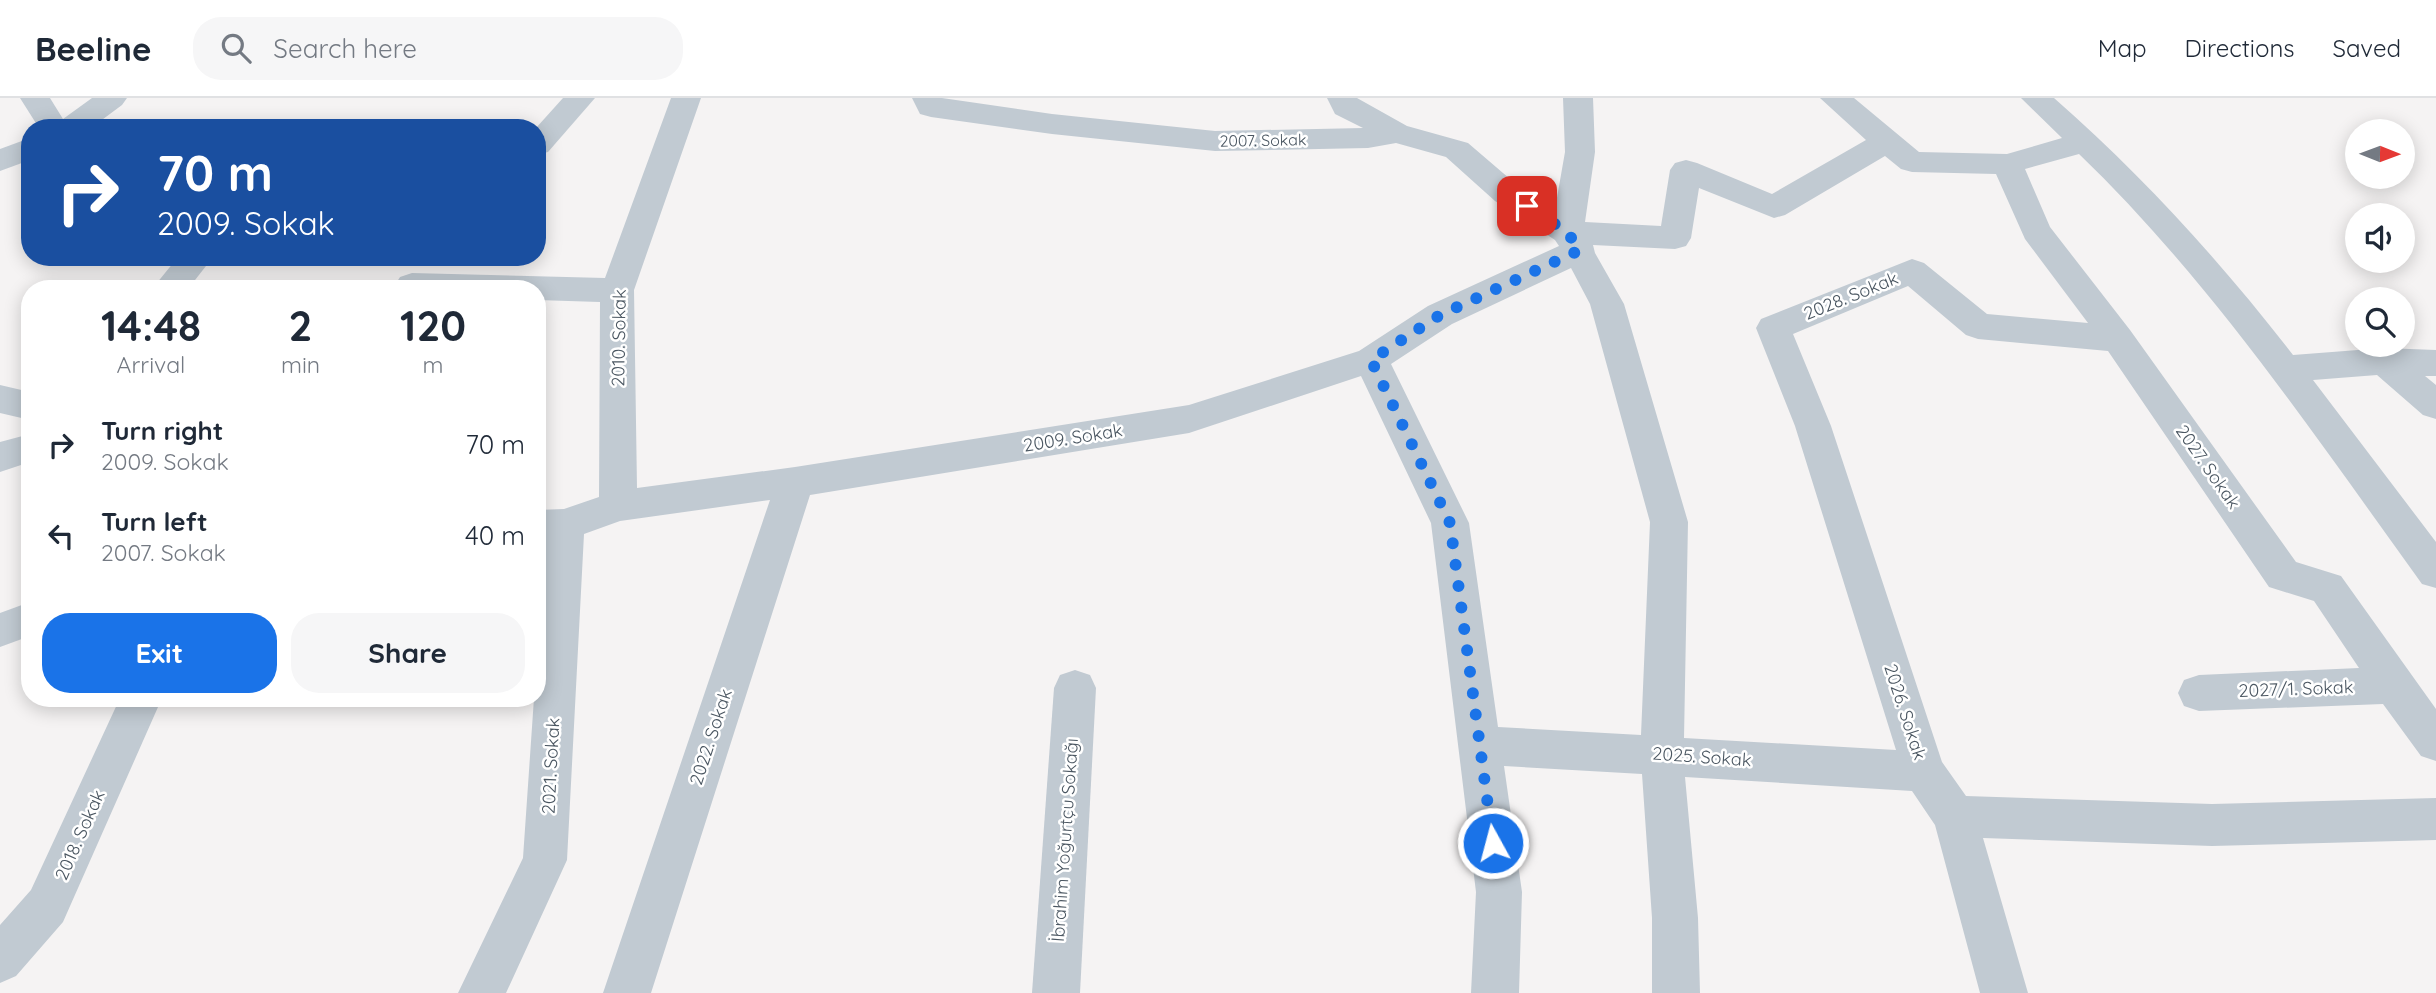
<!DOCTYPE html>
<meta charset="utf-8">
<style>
:root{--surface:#fff;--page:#f6f6f7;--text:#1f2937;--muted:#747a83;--line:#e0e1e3;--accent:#1a73e8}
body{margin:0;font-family:Quicksand,sans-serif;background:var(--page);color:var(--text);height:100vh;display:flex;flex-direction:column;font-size:26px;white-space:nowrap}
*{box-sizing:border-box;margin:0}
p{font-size:23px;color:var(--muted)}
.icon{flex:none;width:38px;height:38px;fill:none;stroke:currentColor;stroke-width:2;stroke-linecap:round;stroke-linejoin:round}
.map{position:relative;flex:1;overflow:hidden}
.details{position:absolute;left:21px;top:182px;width:525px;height:427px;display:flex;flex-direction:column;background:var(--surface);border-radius:28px;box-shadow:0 4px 18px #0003}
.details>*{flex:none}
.banner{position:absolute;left:21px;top:21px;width:525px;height:147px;border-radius:28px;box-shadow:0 4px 18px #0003;background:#1a4fa0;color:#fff;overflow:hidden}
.needle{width:46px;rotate:91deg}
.fabs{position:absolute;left:2345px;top:21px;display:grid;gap:14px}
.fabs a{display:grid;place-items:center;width:70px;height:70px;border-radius:50%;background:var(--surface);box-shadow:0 4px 18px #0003;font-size:35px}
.pin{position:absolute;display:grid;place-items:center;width:60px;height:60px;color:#fff;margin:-30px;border-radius:14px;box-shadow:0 4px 10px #0006}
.me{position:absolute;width:77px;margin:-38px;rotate:353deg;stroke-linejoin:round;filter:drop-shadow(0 0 5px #0008)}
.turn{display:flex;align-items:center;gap:24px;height:147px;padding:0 21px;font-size:32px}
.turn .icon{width:91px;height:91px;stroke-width:2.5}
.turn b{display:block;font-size:49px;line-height:60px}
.eta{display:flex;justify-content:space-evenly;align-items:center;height:119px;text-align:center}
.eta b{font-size:42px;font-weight:800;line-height:49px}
.action{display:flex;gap:14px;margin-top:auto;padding:14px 21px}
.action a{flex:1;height:80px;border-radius:28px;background:var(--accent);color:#fff;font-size:28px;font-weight:800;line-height:80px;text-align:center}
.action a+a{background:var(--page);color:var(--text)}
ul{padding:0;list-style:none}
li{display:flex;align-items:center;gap:21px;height:91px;padding:0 21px}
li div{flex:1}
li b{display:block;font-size:26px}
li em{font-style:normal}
header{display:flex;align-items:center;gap:42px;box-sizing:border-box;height:98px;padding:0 35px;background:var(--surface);border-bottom:2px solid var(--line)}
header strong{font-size:33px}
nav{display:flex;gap:38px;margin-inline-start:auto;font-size:24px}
.search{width:490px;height:63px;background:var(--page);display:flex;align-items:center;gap:18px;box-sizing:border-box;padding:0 24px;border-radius:28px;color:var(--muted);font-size:26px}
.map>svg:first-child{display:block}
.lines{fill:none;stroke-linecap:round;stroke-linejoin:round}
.minor{fill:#c1cad2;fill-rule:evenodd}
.route{stroke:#1a73e8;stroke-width:12;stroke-dasharray:0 21.6}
.labels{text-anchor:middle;stroke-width:5;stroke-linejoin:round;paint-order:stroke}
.far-street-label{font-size:16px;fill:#4a5661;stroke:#fff}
.street-label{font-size:18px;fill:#4a5661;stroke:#fff}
</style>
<header>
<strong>Beeline</strong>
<div class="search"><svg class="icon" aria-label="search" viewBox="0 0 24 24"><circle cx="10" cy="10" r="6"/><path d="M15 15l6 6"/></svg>Search here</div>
<nav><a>Map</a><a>Directions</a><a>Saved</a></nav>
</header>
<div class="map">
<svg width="2436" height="895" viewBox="0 0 2436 895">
<rect width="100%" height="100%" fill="#f5f3f3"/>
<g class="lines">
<!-- minor -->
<g class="minor">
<path d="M 20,0 L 50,0 L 63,21 L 92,0 L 127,0 L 122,7 L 91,30 L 39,30 Z"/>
<path d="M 563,0 L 595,0 L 548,54 L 537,57 L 536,30 Z"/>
<path d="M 671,0 L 701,0 L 634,192 L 637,390 L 795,369 L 1189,307 L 1359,253 L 1428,208 L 1559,148 L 1555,142 L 1495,103 L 1446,59 L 1396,45 L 1368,50 L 1215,53 L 1052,36 L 931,19 L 920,16 L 912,0 L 942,0 L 1052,16 L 1215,33 L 1363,30 L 1335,16 L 1327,0 L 1357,0 L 1407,28 L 1468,45 L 1517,87 L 1555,111 L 1565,54 L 1563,0 L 1593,0 L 1595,54 L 1585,124 L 1661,128 L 1670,72 L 1675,65 L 1686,62 L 1697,65 L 1772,96 L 1866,42 L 1820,0 L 1854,0 L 1919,54 L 2007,56 L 2062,40 L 2021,0 L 2054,0 C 2143,78 2221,164 2293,257 L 2384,250 L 2436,252 L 2436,278 L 2425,278 L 2436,287 L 2436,321 L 2423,317 L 2377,277 L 2313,282 L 2436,444 L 2436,490 L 2422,486 C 2315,338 2211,183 2079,56 L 2025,71 L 2050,129 L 2130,232 L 2296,464 L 2341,478 L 2436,611 L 2436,663 L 2421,658 L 2383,606 L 2199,613 L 2184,608 L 2178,595 L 2184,582 L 2199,577 L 2359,570 L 2314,503 L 2269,489 L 2108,253 L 1978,241 L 1966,237 L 1908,188 L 1793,236 L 1831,328 L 1942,664 L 1966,698 L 2212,706 L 2436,700 L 2436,742 L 2212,748 L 1983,740 L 2028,895 L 1980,895 L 1935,727 L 1912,693 L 1685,679 L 1698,820 L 1700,895 L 1652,895 L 1652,820 L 1642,676 L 1504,668 L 1522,794 L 1519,895 L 1471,895 L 1476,794 L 1431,425 L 1361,278 L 1189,335 L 810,397 L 651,895 L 603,895 L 770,402 L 620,423 L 584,436 L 567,762 L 506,895 L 458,895 L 523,760 L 534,600 L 537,600 L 537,552 L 545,443 L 537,444 L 537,412 L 564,411 L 599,399 L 600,204 L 537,202 L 537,191 L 397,191 L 395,187 L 400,179 L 412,175 L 605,180 ZM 1885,58 L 1901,71 L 1912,74 L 1996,76 L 2025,141 L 2088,225 L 1987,216 L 1924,165 L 1912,161 L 1761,221 L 1756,230 L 1795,328 L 1896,652 L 1684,640 L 1688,424 L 1624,206 L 1595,155 L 1593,147 L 1675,151 L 1686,148 L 1691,140 L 1699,90 L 1774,120 L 1785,117 ZM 1571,170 L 1590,206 L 1650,424 L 1641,637 L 1498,629 L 1469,425 L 1391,266 L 1452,226 Z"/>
<path d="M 30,40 L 30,62 L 0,73 L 0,51 Z"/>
<path d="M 178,159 L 213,159 L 188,191 L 152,191 Z"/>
<path d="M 0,287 L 30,294 L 30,322 L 0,315 Z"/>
<path d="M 30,336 L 30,364 L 0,374 L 0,344 Z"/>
<path d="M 30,504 L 30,538 L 0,549 L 0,515 Z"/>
<path d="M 1075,572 L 1090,577 L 1096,590 L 1080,895 L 1032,895 L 1054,590 L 1060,577 Z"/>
<path d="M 120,600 L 162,600 L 63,824 L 16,878 L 0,885 L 0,827 L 31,792 Z"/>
</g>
</g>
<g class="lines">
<!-- route -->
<path class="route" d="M 1493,745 L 1450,425 L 1371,262 L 1440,217 L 1580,152 L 1567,134 L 1527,108"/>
</g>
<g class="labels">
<!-- far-street labels -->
<g class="far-street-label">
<text transform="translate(1263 42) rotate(-1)" y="6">2007. Sokak</text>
</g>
<!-- street labels -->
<g class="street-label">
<text transform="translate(1851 198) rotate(-22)" y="6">2028. Sokak</text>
<text transform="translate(619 240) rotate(-89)" y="6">2010. Sokak</text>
<text transform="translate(1073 340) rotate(-9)" y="6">2009. Sokak</text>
<text transform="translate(2208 369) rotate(55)" y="6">2027. Sokak</text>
<text transform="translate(2296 591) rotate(-2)" y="6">2027/1. Sokak</text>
<text transform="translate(1905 614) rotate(72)" y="6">2026. Sokak</text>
<text transform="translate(711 639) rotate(-72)" y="6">2022. Sokak</text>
<text transform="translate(1702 659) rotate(4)" y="6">2025. Sokak</text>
<text transform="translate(551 668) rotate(-87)" y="6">2021. Sokak</text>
<text transform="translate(80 737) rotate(-66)" y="6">2018. Sokak</text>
<text transform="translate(1065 742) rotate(-86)" y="6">İbrahim Yoğurtçu Sokağı</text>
</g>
</g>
</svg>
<div class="fabs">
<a><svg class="needle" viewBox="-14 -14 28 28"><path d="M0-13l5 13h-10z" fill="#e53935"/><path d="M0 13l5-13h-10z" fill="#747a83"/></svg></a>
<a><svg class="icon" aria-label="sound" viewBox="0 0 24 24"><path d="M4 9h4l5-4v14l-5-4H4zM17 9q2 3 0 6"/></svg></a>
<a><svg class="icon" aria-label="search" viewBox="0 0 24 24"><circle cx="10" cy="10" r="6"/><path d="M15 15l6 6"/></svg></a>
</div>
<div class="pin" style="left:1527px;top:108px;background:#d93025"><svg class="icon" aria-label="arrive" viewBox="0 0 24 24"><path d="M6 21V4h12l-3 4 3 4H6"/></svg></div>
<svg class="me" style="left:1493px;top:745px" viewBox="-20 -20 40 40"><circle r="17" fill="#1a73e8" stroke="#fff" stroke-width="3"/><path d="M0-11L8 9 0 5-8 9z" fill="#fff"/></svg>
<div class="banner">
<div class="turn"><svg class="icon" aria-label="right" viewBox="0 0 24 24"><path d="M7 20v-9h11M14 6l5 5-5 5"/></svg><div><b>70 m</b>2009. Sokak</div></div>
</div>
<section class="details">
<div class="eta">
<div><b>14:48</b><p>Arrival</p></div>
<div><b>2</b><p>min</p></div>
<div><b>120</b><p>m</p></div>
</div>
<ul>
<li><svg class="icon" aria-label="right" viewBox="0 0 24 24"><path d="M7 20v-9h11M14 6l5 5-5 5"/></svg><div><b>Turn right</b><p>2009. Sokak</p></div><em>70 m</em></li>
<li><svg class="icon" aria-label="left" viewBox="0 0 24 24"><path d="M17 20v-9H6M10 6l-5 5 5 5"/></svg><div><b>Turn left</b><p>2007. Sokak</p></div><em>40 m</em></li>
</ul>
<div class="action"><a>Exit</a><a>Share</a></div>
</section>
</div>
